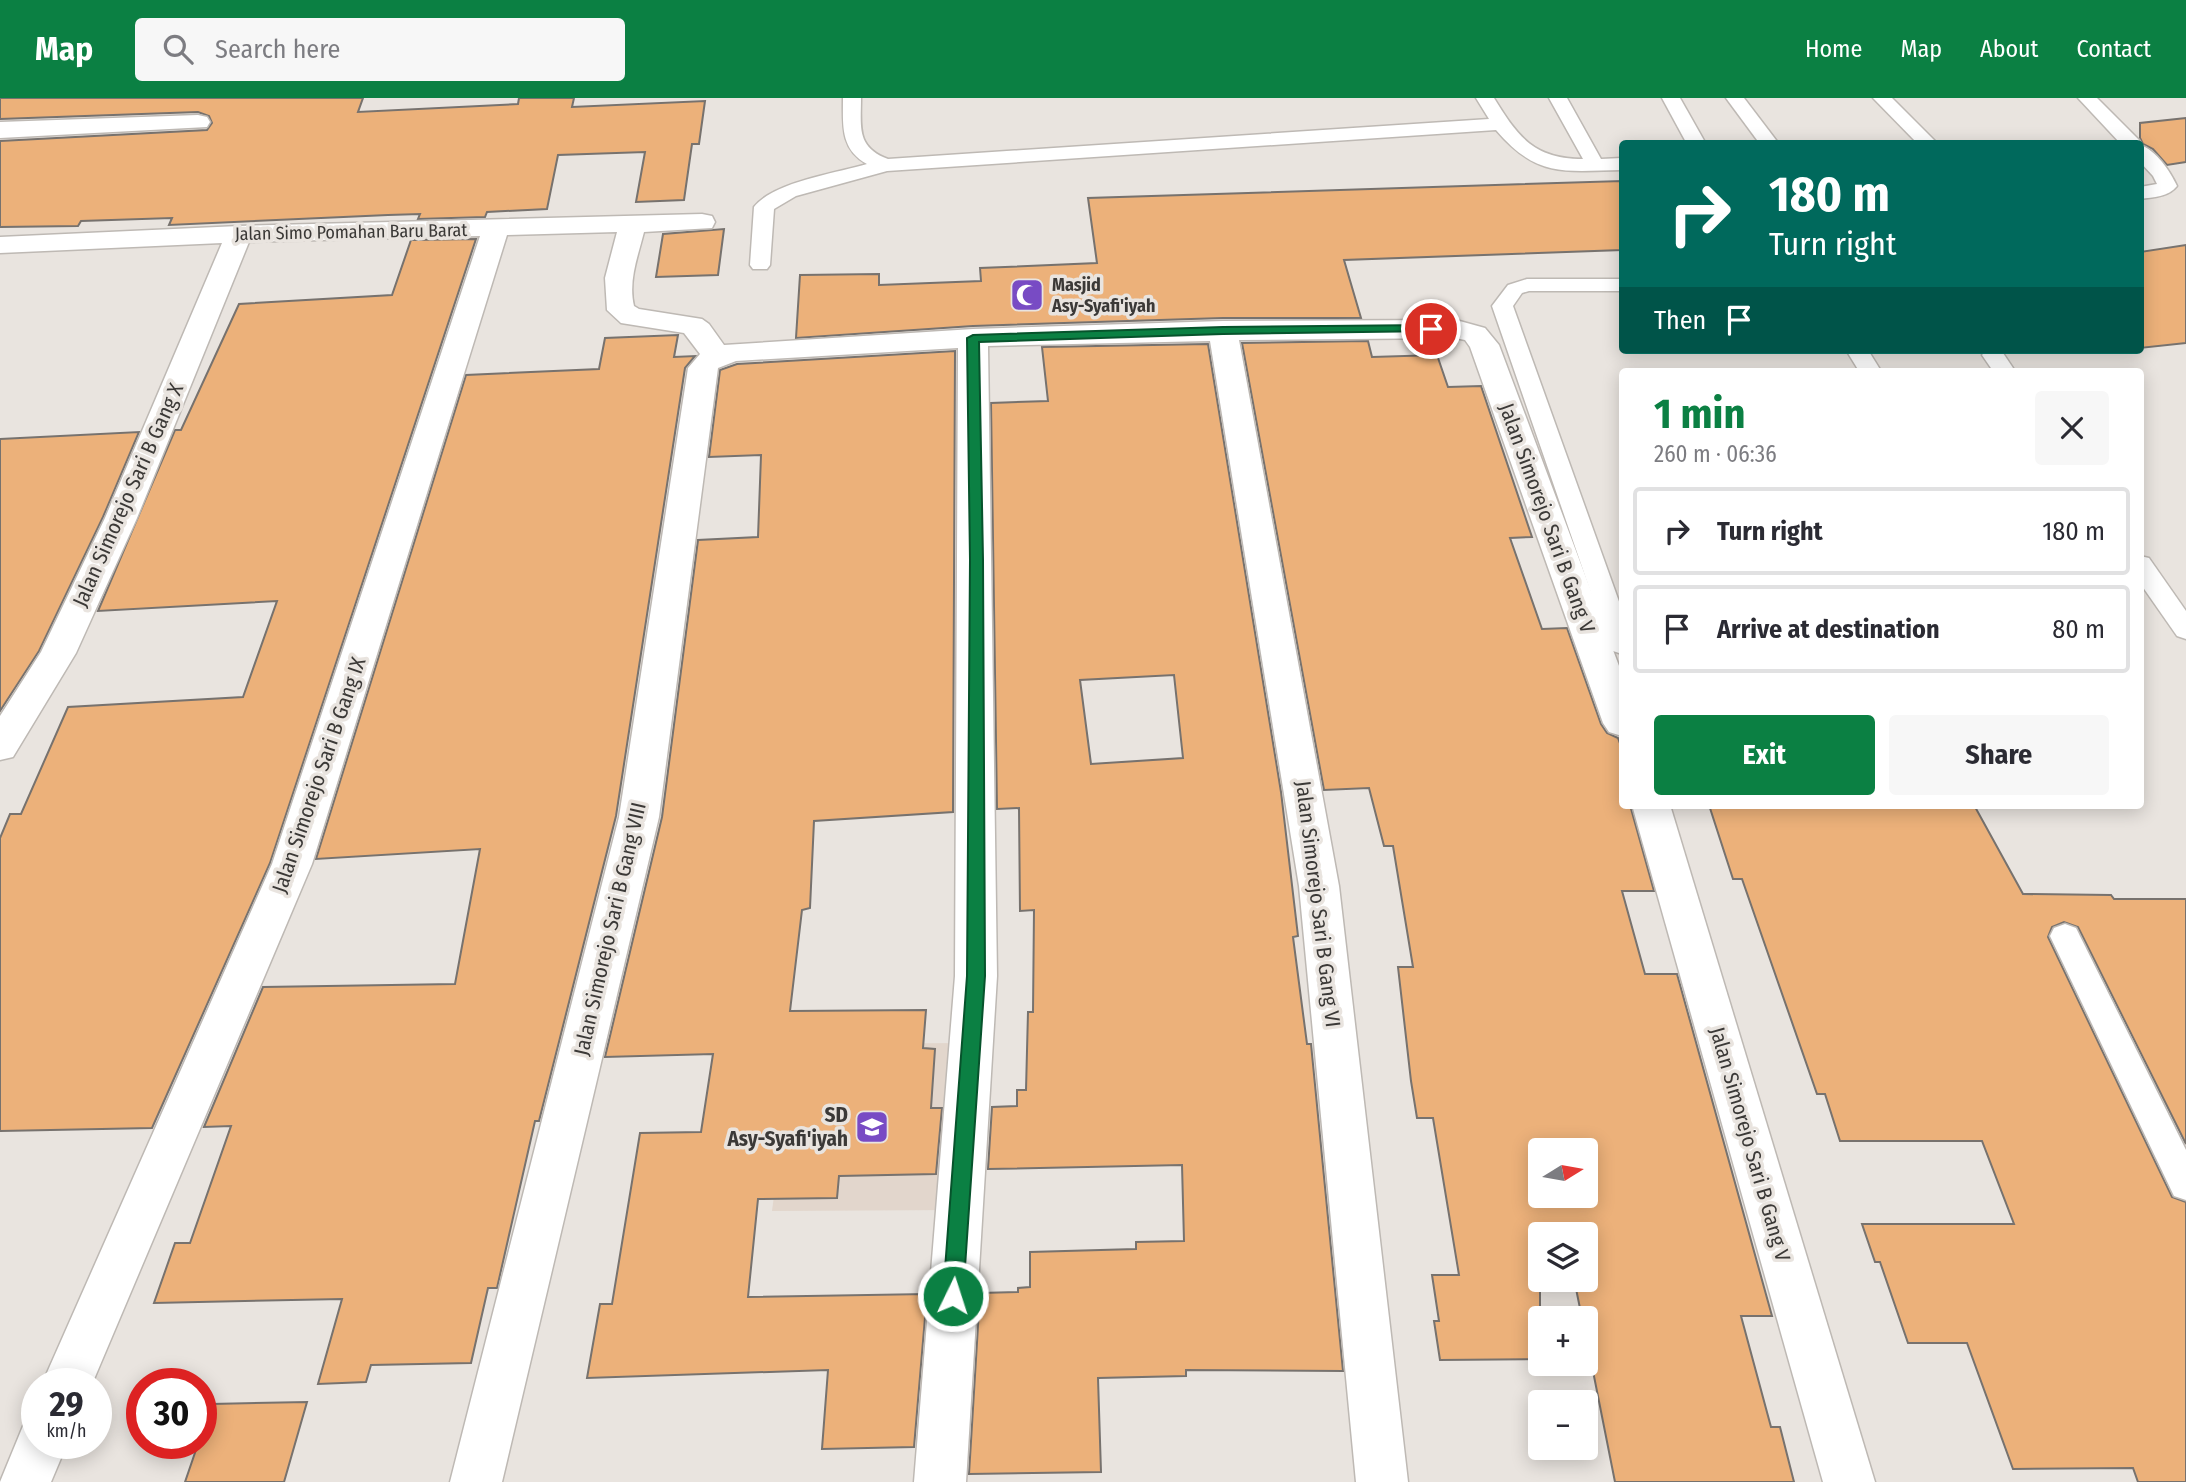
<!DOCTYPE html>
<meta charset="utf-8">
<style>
:root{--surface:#fff;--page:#f7f7f7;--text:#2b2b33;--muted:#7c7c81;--line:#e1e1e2;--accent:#0b8043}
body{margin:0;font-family:"Fira Sans Condensed",sans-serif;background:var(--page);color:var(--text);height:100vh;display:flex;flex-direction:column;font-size:26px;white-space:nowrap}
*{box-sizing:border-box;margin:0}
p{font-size:23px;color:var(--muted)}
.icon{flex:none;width:38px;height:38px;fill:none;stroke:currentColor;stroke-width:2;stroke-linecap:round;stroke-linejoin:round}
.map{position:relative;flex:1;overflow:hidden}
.sheet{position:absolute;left:1619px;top:270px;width:525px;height:441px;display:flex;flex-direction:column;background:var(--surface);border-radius:7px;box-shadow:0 4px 18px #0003}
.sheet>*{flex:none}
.banner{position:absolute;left:1619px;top:42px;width:525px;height:214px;border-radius:7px;box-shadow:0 4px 18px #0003;background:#00695c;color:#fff;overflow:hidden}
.needle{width:46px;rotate:79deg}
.buttons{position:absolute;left:1528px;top:1040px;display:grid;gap:14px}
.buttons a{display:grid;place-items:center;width:70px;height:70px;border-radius:7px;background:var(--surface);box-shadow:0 4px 18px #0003;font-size:35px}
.speed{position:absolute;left:21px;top:1270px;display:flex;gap:14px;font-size:35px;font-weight:700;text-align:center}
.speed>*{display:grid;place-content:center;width:91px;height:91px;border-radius:50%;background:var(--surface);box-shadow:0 4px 18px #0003;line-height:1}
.speed small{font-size:18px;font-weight:400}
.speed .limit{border:10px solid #d22;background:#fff;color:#111}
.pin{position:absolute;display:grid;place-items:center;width:60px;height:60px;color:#fff;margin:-30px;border:4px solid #fff;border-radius:50%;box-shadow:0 2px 7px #0007}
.me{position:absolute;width:77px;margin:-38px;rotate:4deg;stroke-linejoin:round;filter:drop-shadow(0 0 5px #0008)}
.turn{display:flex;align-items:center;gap:24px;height:147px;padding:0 35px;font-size:32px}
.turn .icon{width:91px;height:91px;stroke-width:2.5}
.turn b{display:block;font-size:49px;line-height:60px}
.then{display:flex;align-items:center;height:66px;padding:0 35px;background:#0003;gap:14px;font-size:26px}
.round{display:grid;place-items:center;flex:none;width:74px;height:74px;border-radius:7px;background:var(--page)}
.head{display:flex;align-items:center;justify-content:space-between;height:119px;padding:0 35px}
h1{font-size:42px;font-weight:700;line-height:52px;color:var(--accent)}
.button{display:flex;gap:14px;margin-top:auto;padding:14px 35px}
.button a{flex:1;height:80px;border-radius:7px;background:var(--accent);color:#fff;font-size:28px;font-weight:700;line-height:80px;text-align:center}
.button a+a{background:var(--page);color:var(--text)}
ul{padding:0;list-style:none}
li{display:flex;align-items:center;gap:21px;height:88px;margin:0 14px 10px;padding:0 21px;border:4px solid var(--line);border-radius:7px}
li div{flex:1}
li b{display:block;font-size:26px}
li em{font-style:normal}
header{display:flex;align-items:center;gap:42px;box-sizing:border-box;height:98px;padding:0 35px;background:var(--accent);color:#fff}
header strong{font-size:33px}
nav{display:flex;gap:38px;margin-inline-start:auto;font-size:24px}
.search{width:490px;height:63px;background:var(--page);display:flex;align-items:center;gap:18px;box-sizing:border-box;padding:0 24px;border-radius:7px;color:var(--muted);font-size:26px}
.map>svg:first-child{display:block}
.built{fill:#e2d6cc}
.building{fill:#ecb17a;stroke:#77726e;stroke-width:2;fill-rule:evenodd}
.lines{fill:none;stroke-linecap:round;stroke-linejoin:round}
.service-casing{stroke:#beb9b4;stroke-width:3}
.minor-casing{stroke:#beb9b4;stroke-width:3}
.service{fill:#fff;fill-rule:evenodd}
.minor{fill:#fff;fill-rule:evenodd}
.route{fill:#0b8043;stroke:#07532c;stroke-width:2}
.labels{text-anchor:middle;stroke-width:7;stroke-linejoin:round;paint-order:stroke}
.far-street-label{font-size:18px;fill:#3b3937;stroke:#e9e4df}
.far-poi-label{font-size:18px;font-weight:bold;fill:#3b3937;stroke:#e9e4df;text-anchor:start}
.street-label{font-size:21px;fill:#3b3937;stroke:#e9e4df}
.poi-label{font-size:21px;font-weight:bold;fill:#3b3937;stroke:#e9e4df;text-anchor:end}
</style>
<header>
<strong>Map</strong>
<div class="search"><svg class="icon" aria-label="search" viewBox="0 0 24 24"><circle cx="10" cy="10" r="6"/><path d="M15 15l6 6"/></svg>Search here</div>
<nav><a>Home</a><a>Map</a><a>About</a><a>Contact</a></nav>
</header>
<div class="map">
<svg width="2186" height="1384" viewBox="0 0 2186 1384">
<rect width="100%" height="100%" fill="#e9e4df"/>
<!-- built -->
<path class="built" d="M 965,945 L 958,1112 L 772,1113 L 794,946 Z"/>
<!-- building -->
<g class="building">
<path d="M 0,0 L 363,0 L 358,14 L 518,6 L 519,0 L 574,0 L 572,9 L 705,3 L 699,46 L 692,46 L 684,102 L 636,104 L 645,54 L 558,57 L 547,111 L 487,114 L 485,119 L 418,121 L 420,116 L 388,117 L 169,127 L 172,120 L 81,123 L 78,128 L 0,129 L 0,43 L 207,32 L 212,25 L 209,18 L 198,14 L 0,21 Z"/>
<path d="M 2186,20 L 2186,64 L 2167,67 L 2153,51 L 2143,46 L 2140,40 L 2140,25 Z"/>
<path d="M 1622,83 L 1622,152 L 1344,162 L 1361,220 L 1223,220 L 973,228 L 796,240 L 800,177 L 879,176 L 879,187 L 981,183 L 980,170 L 1097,165 L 1088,100 Z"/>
<path d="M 724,131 L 718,177 L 656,179 L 663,136 Z"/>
<path d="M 476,141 L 270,765 L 152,1030 L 0,1033 L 0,740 L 10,716 L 21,716 L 68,609 L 243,599 L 277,503 L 98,513 L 175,332 L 181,332 L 239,206 L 392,197 L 411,142 Z"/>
<path d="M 2186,147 L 2186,245 L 2140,250 L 2140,154 Z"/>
<path d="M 678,237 L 674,259 L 695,258 L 685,270 L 616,718 L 539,1023 L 535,1023 L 497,1190 L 488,1190 L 471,1265 L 371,1267 L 366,1284 L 318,1286 L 342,1201 L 154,1205 L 175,1145 L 190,1145 L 231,1028 L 204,1029 L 263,889 L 455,886 L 480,751 L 316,761 L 466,277 L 599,271 L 605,240 Z"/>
<path d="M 1368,243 L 1372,259 L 1437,257 L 1448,289 L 1481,288 L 1532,439 L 1510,440 L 1542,531 L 1567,530 L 1601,626 L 1607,635 L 1618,640 L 1622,651 L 1622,707 L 1630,707 L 1654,793 L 1622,793 L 1645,876 L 1677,876 L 1772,1218 L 1741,1218 L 1771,1329 L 1780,1329 L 1794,1384 L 1615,1384 L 1586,1238 L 1586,1220 L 1582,1220 L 1574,1181 L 1586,1181 L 1586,1136 L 1565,1136 L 1563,1126 L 1540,1129 L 1540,1261 L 1440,1262 L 1434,1223 L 1439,1223 L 1432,1177 L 1459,1177 L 1433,1020 L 1417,1020 L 1411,983 L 1398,869 L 1413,869 L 1393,748 L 1384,748 L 1369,690 L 1324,692 L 1242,245 ZM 1540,1052 L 1586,1052 L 1586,1097 L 1540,1097 Z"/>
<path d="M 1208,246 L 1281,694 L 1298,838 L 1293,839 L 1307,946 L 1311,946 L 1343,1273 L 1186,1272 L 1186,1278 L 1098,1280 L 1101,1374 L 969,1376 L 980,1195 L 1018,1194 L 1018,1190 L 1030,1189 L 1030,1154 L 1136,1151 L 1136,1144 L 1184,1143 L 1182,1067 L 988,1071 L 992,1009 L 1017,1008 L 1017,992 L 1026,992 L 1028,914 L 1033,914 L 1034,812 L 1020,813 L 1019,710 L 997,711 L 991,305 L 1048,303 L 1042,249 ZM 1174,577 L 1183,660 L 1091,666 L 1080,582 Z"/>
<path d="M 955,253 L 953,714 L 814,723 L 810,810 L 802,812 L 790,913 L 926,912 L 923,950 L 935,951 L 931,1010 L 942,1010 L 936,1076 L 839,1078 L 837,1100 L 758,1101 L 748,1199 L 927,1196 L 914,1349 L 822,1351 L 828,1272 L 587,1280 L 600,1206 L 612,1206 L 640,1035 L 701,1034 L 713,956 L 605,959 L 662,719 L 698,442 L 758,439 L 761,357 L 709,359 L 720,272 L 737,266 Z"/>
<path d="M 139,334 L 103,419 L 39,553 L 0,613 L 0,341 Z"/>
<path d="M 1709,707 L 1974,707 L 2023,796 L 2111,797 L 2114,801 L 2186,801 L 2186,1046 L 2078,829 L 2064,824 L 2052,829 L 2048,839 L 2172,1099 L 2186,1104 L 2186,1384 L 2138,1384 L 2133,1370 L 2013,1371 L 1967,1245 L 1908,1245 L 1880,1164 L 1875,1164 L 1862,1126 L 2014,1126 L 1982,1043 L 1840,1043 L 1825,996 L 1817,996 L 1742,781 L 1733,781 Z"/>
<path d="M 307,1304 L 284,1384 L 185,1384 L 198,1346 L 201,1346 L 201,1334 L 211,1306 Z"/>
</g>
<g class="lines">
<defs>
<g id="service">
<path d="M 843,0 L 861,0 C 861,29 856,49 888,61 L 1489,21 L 1476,0 L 1494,0 C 1518,39 1534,61 1583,61 L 1549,0 L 1567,0 L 1601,61 L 1622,60 L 1622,72 C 1563,73 1537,80 1496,32 L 887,73 L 796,98 L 774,111 L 770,167 L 767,171 L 753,171 L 750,167 L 754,109 C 773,84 837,75 867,66 C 840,51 843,27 843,0 Z"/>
<path d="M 1662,0 L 1680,0 L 1706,46 L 1687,46 Z"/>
<path d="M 1726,0 L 1744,0 L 1779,46 L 1760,46 Z"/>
<path d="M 1873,0 L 1892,0 L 1938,46 L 1918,46 Z"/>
<path d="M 2078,0 L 2097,0 L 2139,42 L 2141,46 L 2140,47 L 2121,46 Z"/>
<path d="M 2140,47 C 2156,52 2170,73 2177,88 C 2168,99 2154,99 2140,101 L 2140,89 L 2157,86 L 2153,78 L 2140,64 Z"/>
<path d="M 1527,181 L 1622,181 L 1622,193 L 1529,193 L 1522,195 L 1513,208 L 1622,512 L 1622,556 L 1613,553 L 1609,547 L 1492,208 L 1508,187 Z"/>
<path d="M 1846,252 L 1868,252 L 1881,273 L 1859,273 Z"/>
<path d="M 1987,252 L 2001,252 L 2015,273 L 1993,273 L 1982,257 Z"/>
<path d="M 2140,458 L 2149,460 L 2186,513 L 2186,541 L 2177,538 L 2140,485 Z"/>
<path d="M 2065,826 L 2076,830 L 2186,1052 L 2186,1102 L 2174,1098 L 2050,838 L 2054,830 Z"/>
</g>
<g id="minor">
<path d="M 198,17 L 207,19 L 210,24 L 207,29 L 0,40 L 0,24 Z"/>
<path d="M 702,116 L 712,118 L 715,124 L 712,130 L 644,134 C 638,158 628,183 634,208 L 639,211 L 702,221 L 709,226 L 724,247 L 973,231 L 1223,223 L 1456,222 L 1485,230 L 1499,247 L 1622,576 L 1622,638 L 1609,634 L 1603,625 L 1470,249 L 1465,242 L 1455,240 L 1239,242 L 1339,788 L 1408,1384 L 1356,1384 L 1299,788 L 1210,243 L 988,248 L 997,878 L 966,1384 L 914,1384 L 955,878 L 958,250 L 736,263 L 718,270 L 659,719 L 502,1384 L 450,1384 L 619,719 L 688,270 L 700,256 L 684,235 L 621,225 L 607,212 L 605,180 L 617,134 L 507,137 L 312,766 L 92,1286 L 42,1286 L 272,766 L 480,138 L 249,144 L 137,420 L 76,555 L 13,659 L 0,662 L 0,618 L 41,554 L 105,420 L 222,145 L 0,155 L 0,139 L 239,128 Z"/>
<path d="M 1632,707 L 1670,707 L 1875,1384 L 1823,1384 Z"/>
<path d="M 37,1322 L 37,1346 L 67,1346 L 51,1384 L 0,1384 L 23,1328 Z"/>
</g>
</defs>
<!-- service casing -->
<use href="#service" class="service-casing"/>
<!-- minor casing -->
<use href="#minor" class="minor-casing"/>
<!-- service -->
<use href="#service" class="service"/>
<!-- minor -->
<use href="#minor" class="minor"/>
</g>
<!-- route -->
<path class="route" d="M 1431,227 L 1437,231 L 1435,233 L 1223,236 L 979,244 L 983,462 L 985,878 L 963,1198 L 960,1204 L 953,1207 L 946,1204 L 943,1198 L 967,878 L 970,462 L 967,240 L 973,237 L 1223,229 Z"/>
<!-- icons -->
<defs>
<symbol id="mosque-square" viewBox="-11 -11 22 22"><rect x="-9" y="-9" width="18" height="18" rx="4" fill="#784bc4" stroke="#e9e4df"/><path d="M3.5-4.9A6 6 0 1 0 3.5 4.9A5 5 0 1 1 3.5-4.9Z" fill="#fff"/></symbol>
<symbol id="school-square" viewBox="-11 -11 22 22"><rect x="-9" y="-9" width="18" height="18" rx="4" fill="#784bc4" stroke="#e9e4df"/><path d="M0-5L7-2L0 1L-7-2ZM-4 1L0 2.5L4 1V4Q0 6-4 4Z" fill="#fff"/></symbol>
</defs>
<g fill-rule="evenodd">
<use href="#mosque-square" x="1008" y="178" width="38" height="38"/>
<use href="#school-square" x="853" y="1010" width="38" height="38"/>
</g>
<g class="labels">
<!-- far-street labels -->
<g class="far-street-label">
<text transform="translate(351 134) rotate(-1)" y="6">Jalan Simo Pomahan Baru Barat</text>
</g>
<!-- far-poi labels -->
<g class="far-poi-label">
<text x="1052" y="193">Masjid<tspan x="1052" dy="21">Asy-Syafi'iyah</tspan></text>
</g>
<!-- street labels -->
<g class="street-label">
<text transform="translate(128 397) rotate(-66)" y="7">Jalan Simorejo Sari B Gang X</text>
<text transform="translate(1547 420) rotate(70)" y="7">Jalan Simorejo Sari B Gang V</text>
<text transform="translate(319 677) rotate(-71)" y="7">Jalan Simorejo Sari B Gang IX</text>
<text transform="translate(1318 806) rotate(83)" y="7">Jalan Simorejo Sari B Gang VI</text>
<text transform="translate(610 831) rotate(-77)" y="7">Jalan Simorejo Sari B Gang VIII</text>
<text transform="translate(1750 1046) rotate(74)" y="7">Jalan Simorejo Sari B Gang V</text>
</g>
<!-- poi labels -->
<g class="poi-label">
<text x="848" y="1024">SD<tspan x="848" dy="24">Asy-Syafi'iyah</tspan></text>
</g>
</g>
</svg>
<div class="buttons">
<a><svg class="needle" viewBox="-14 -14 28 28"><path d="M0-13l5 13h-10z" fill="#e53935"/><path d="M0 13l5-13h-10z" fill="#7c7c81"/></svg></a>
<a><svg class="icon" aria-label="layers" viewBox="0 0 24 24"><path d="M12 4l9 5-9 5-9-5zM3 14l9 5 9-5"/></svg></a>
<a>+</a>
<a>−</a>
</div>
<div class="speed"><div>29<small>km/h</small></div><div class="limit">30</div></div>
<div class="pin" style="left:1431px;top:231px;background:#d93025"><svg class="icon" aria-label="arrive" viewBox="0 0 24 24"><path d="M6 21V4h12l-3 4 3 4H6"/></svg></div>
<svg class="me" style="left:953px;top:1198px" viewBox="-20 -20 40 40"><circle r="17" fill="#0b8043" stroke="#fff" stroke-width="3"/><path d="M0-11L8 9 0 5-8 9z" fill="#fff"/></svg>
<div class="banner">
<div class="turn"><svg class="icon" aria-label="right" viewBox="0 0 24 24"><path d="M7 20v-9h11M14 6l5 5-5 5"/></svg><div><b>180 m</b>Turn right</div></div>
<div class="then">Then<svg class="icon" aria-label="arrive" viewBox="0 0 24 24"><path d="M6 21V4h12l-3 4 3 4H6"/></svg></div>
</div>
<section class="sheet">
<div class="head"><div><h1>1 min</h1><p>260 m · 06:36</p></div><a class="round"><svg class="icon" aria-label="close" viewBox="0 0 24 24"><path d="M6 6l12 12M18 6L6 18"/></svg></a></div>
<ul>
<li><svg class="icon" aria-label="right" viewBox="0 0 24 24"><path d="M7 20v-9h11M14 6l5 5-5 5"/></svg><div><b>Turn right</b></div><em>180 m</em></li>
<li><svg class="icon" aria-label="arrive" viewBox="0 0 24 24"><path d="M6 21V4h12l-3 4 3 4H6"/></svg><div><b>Arrive at destination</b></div><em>80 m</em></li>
</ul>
<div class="button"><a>Exit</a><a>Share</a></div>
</section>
</div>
